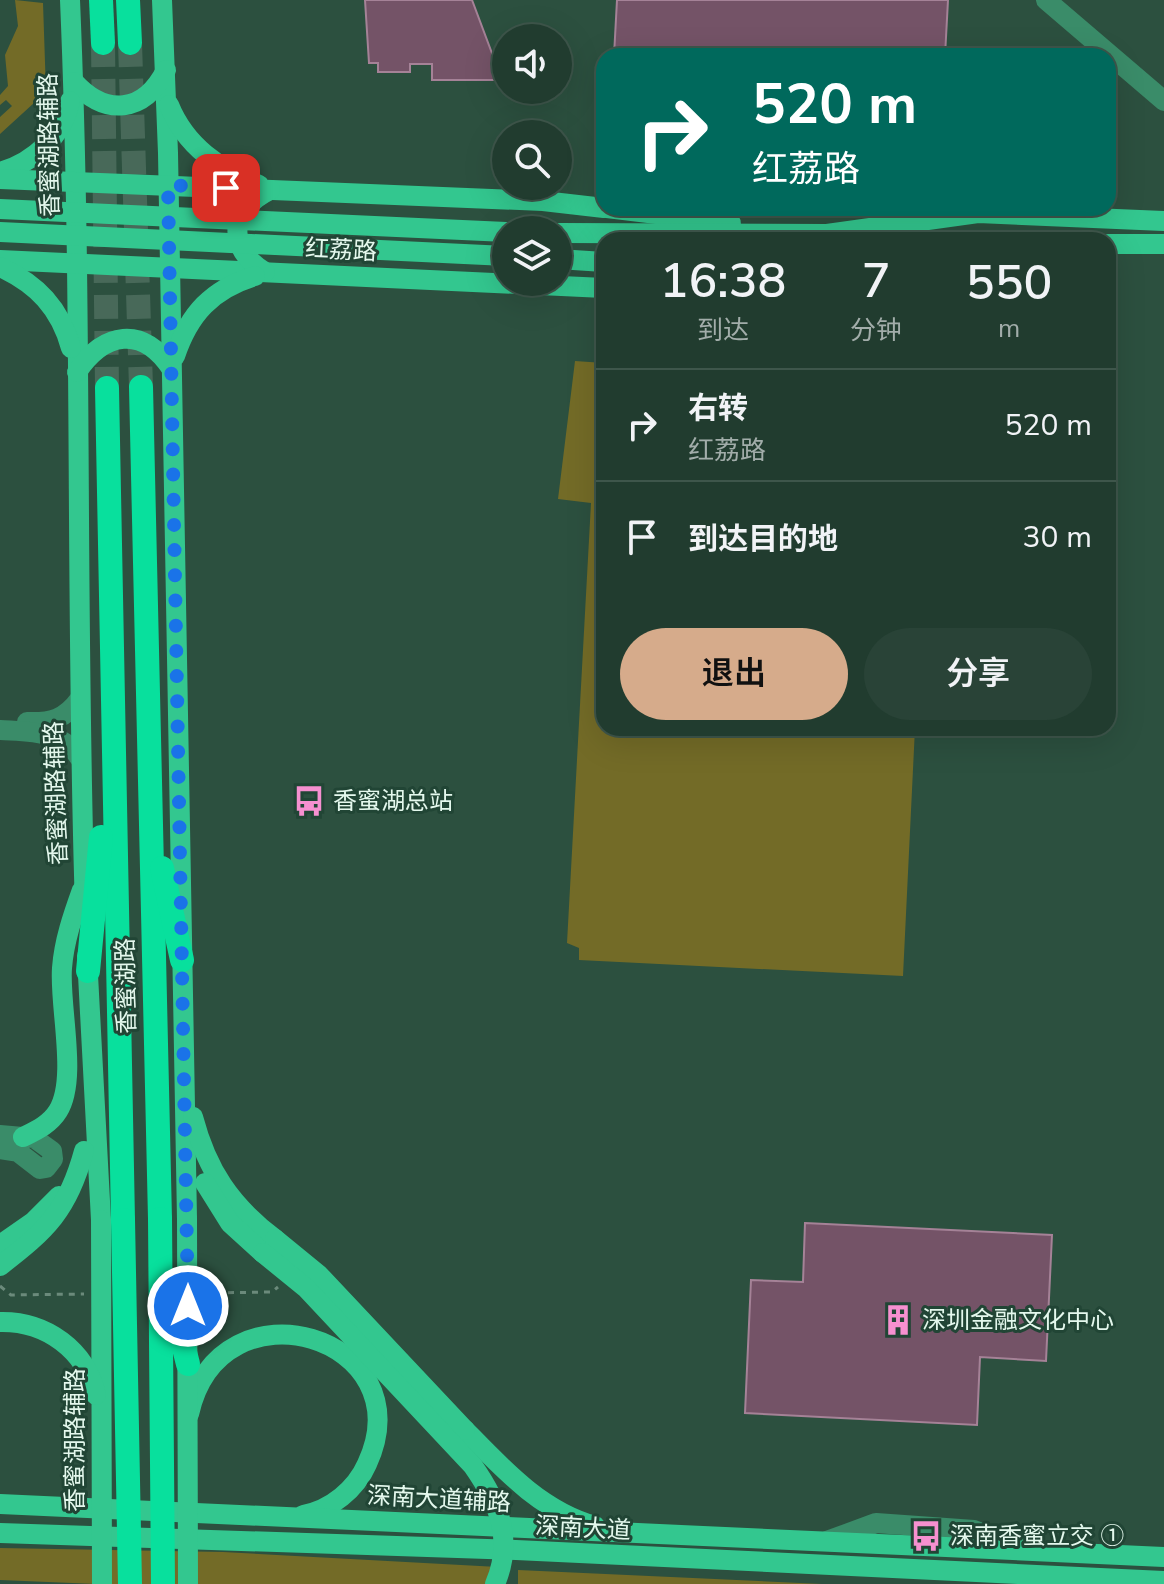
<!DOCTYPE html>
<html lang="zh">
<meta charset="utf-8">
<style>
:root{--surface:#213c2f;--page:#294337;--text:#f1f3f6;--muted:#a2adaa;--line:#3e564b;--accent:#d6ab8b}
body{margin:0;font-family:"Nunito Sans","Noto Sans SC",sans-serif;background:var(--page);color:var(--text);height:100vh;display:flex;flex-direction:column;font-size:30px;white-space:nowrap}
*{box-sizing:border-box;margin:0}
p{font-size:26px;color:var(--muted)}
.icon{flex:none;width:44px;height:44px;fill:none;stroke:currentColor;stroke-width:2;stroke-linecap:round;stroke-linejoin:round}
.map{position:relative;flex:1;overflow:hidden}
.details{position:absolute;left:596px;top:232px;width:520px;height:504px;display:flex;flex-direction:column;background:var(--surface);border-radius:24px;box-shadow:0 8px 32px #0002,0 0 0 2px var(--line)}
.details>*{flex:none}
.banner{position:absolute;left:596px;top:48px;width:520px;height:168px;border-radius:24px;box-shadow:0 8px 32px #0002,0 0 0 2px var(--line);background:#00695c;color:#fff;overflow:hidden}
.buttons{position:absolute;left:492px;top:24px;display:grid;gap:16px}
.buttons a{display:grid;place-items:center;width:80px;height:80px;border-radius:50%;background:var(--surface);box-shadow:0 8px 32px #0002,0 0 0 2px var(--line);font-size:40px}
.pin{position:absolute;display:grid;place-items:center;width:68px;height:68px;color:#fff;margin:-34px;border-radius:16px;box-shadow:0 4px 12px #0006}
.me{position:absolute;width:88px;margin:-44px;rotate:0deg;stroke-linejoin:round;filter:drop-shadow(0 0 6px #0008)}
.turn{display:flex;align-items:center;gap:28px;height:168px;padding:0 24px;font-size:36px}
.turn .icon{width:104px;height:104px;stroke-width:2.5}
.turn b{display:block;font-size:56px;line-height:68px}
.eta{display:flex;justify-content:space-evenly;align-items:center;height:136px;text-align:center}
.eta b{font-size:48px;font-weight:600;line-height:56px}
.button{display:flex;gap:16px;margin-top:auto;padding:16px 24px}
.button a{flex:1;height:92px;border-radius:48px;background:var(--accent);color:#111;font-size:32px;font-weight:600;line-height:92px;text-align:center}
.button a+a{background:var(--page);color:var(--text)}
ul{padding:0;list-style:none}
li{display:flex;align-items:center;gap:24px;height:112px;padding:0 24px;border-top:2px solid var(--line)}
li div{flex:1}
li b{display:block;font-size:30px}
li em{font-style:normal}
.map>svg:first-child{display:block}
.green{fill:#736b27}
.building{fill:#745367;stroke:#a58297;stroke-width:2}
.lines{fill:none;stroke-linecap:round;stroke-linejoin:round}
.highway-tunnel{stroke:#486959;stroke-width:24;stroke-dasharray:24 12;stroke-linecap:butt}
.path{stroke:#6b8a7b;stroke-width:3;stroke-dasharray:6 6;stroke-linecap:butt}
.minor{stroke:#3a8c69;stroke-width:20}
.major{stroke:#33c78f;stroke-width:20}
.highway{stroke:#08e09d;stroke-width:24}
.major-bridge{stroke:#33c78f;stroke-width:20}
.highway-bridge{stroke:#08e09d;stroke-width:24}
.route{stroke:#1a73e8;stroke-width:14;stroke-dasharray:0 25.2}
.labels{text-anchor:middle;stroke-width:6;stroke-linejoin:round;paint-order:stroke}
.street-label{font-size:24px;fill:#e4f8ed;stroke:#214535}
.poi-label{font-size:24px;fill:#e4f8ed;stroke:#214535;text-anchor:start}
</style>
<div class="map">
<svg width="1164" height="1584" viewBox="0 0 1164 1584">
<rect width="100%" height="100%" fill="#2c503f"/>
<!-- green -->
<g class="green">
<path d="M 15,0 L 43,3 L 46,92 L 0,134 L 0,117 L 12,106 L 6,100 L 0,105 L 0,95 L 8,86 L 5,55 L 18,26 Z"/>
<path d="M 575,361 L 604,363 L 604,728 L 915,728 L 903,976 L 579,960 L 579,948 L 567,943 L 591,503 L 558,499 Z"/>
<path d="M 0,1548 L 223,1552 L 498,1567 L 497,1584 L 96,1584 L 0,1580 Z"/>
<path d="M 518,1570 L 822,1584 L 518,1584 Z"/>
</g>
<!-- building -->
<g class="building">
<path d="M 365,0 L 472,0 L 502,80 L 432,80 L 432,64 L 410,64 L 410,72 L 378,72 L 378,63 L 369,63 Z"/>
<path d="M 617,0 L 948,0 L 945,56 L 614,56 Z"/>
<path d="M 805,1223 L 1052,1235 L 1046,1361 L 980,1357 L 977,1425 L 745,1413 L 751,1280 L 803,1282 Z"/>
</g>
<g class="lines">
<!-- highway-tunnel -->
<g class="highway-tunnel">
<path d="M 103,43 L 107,388"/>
<path d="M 130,43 L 141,387"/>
</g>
<!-- path -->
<g class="path">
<path d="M 0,1286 L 11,1295 L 84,1294"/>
<path d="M 204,1293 L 272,1292 L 278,1287"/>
</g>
<!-- minor -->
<g class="minor">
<path d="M 1046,0 L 1164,101"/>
<path d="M 27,722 C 51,723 65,719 79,700"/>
<path d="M 0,730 C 31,732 63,730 81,760"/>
<path d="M 0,1135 L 34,1138 L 52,1151 L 53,1159 L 46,1168 L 40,1169 L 18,1152 L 0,1149"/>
<path d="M 827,1541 L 876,1523 L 974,1530 L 1021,1548"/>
</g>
<!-- major -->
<g class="major">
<path d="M 70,0 C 83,302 75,605 85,908"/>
<path d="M 162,0 L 168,153 L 187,1219"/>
<path d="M 74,82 C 106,117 144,113 166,70"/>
<path d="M 169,105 C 186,147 219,168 259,185"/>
<path d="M 0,172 C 33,163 63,136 70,101"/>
<path d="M 0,179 L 543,201 L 604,208"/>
<path d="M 607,208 L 731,223"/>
<path d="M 558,233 L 827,234 L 978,213 L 1164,221"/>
<path d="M 1108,244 L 1164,244"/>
<path d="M 558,259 L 604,262"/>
<path d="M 0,260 L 604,288"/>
<path d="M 0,267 C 37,284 60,308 71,348"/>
<path d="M 265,272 C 226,248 229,210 270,190"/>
<path d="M 175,356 C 189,314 212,289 255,276"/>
<path d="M 77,372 C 104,332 142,325 171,368"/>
<path d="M 87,956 L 101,1220"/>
<path d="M 193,1117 C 207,1170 230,1205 275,1239"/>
<path d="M 23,1137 C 37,1130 50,1124 58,1111 C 78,1079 59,1006 62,968 C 64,941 73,915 82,890"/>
<path d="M 205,1183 L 230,1223 L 263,1253"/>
<path d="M 189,1414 C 220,1274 426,1337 367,1464 C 356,1489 331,1510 303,1515"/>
<path d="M 465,1430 C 503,1469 541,1511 595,1526"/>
<path d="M 0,1504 L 1164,1557"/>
<path d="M 0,1533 L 516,1550 L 1164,1581"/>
</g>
<!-- highway -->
<g class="highway">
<path d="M 101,0 L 103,43"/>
<path d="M 128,0 L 130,43"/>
<path d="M 141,387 L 160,1219"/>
<path d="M 107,388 L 123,1220"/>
<path d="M 162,868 L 182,960"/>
<path d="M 88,971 L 101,837"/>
</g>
<!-- major-bridge -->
<g class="major-bridge">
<path d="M 0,209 L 506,232"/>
<path d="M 0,232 L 506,256"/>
<path d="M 187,1219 L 188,1584"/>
<path d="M 101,1220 L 102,1584"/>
<path d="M 275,1239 L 319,1275 L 465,1430"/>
<path d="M 0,1245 L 33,1222 L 59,1196"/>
<path d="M 263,1253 L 306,1288 L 473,1466 C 499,1503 514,1540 495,1584"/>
<path d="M 0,1266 C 47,1230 68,1210 84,1151"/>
<path d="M 0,1322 C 46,1321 86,1350 96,1395"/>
</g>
<!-- highway-bridge -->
<g class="highway-bridge">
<path d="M 160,1219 L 163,1584"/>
<path d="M 123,1220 L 130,1584"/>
<path d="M 170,1293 L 188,1364"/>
</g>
</g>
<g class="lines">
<!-- route -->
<path class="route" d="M 188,1306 L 168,185 L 226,188"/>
</g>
<!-- icons -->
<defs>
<symbol id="bus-bare" viewBox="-9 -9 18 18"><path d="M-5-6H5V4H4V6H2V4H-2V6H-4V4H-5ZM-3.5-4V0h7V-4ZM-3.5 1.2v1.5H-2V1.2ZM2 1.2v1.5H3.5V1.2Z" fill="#f690d0" stroke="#214535" stroke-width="2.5" paint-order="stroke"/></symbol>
<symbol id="building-bare" viewBox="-9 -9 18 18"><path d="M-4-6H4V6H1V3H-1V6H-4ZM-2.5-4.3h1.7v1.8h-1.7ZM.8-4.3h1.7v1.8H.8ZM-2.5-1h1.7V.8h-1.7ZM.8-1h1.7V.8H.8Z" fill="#f690d0" stroke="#214535" stroke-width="2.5" paint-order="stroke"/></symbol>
</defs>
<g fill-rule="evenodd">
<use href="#bus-bare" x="287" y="779" width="44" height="44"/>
<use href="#building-bare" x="876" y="1298" width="44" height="44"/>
<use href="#bus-bare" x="904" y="1514" width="44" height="44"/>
</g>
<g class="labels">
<!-- street labels -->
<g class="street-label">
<text transform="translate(49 145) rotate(-91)" y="8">香蜜湖路辅路</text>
<text transform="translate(341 250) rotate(3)" y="8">红荔路</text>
<text transform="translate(56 793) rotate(-92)" y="8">香蜜湖路辅路</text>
<text transform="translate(126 986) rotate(-91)" y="8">香蜜湖路</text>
<text transform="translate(75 1440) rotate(-90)" y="8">香蜜湖路辅路</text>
<text transform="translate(439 1499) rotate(3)" y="8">深南大道辅路</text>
<text transform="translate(583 1528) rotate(3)" y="8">深南大道</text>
</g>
<!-- poi labels -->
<g class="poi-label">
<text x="333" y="809">香蜜湖总站</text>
<text x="922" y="1328">深圳金融文化中心</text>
<text x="950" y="1544">深南香蜜立交 ①</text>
</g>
</g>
</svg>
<div class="buttons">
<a><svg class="icon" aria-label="sound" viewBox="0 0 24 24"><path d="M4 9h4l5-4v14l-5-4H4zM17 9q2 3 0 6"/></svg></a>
<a><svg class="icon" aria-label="search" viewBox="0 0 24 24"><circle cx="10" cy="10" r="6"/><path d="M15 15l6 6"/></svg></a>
<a><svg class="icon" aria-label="layers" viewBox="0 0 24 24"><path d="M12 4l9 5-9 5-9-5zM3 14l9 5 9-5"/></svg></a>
</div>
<div class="pin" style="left:226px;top:188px;background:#d93025"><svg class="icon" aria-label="arrive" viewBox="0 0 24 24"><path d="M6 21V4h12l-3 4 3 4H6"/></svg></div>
<svg class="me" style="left:188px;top:1306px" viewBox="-20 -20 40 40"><circle r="17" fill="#1a73e8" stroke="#fff" stroke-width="3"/><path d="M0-11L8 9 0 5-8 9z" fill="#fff"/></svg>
<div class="banner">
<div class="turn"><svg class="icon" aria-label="right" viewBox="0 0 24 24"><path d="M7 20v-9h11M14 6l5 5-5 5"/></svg><div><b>520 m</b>红荔路</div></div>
</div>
<section class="details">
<div class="eta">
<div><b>16:38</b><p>到达</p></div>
<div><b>7</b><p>分钟</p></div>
<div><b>550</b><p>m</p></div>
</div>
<ul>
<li><svg class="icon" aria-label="right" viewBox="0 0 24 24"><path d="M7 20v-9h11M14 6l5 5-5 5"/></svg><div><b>右转</b><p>红荔路</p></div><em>520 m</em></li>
<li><svg class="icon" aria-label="arrive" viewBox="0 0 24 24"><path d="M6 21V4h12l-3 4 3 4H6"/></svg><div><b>到达目的地</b></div><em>30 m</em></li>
</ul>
<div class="button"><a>退出</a><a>分享</a></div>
</section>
</div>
